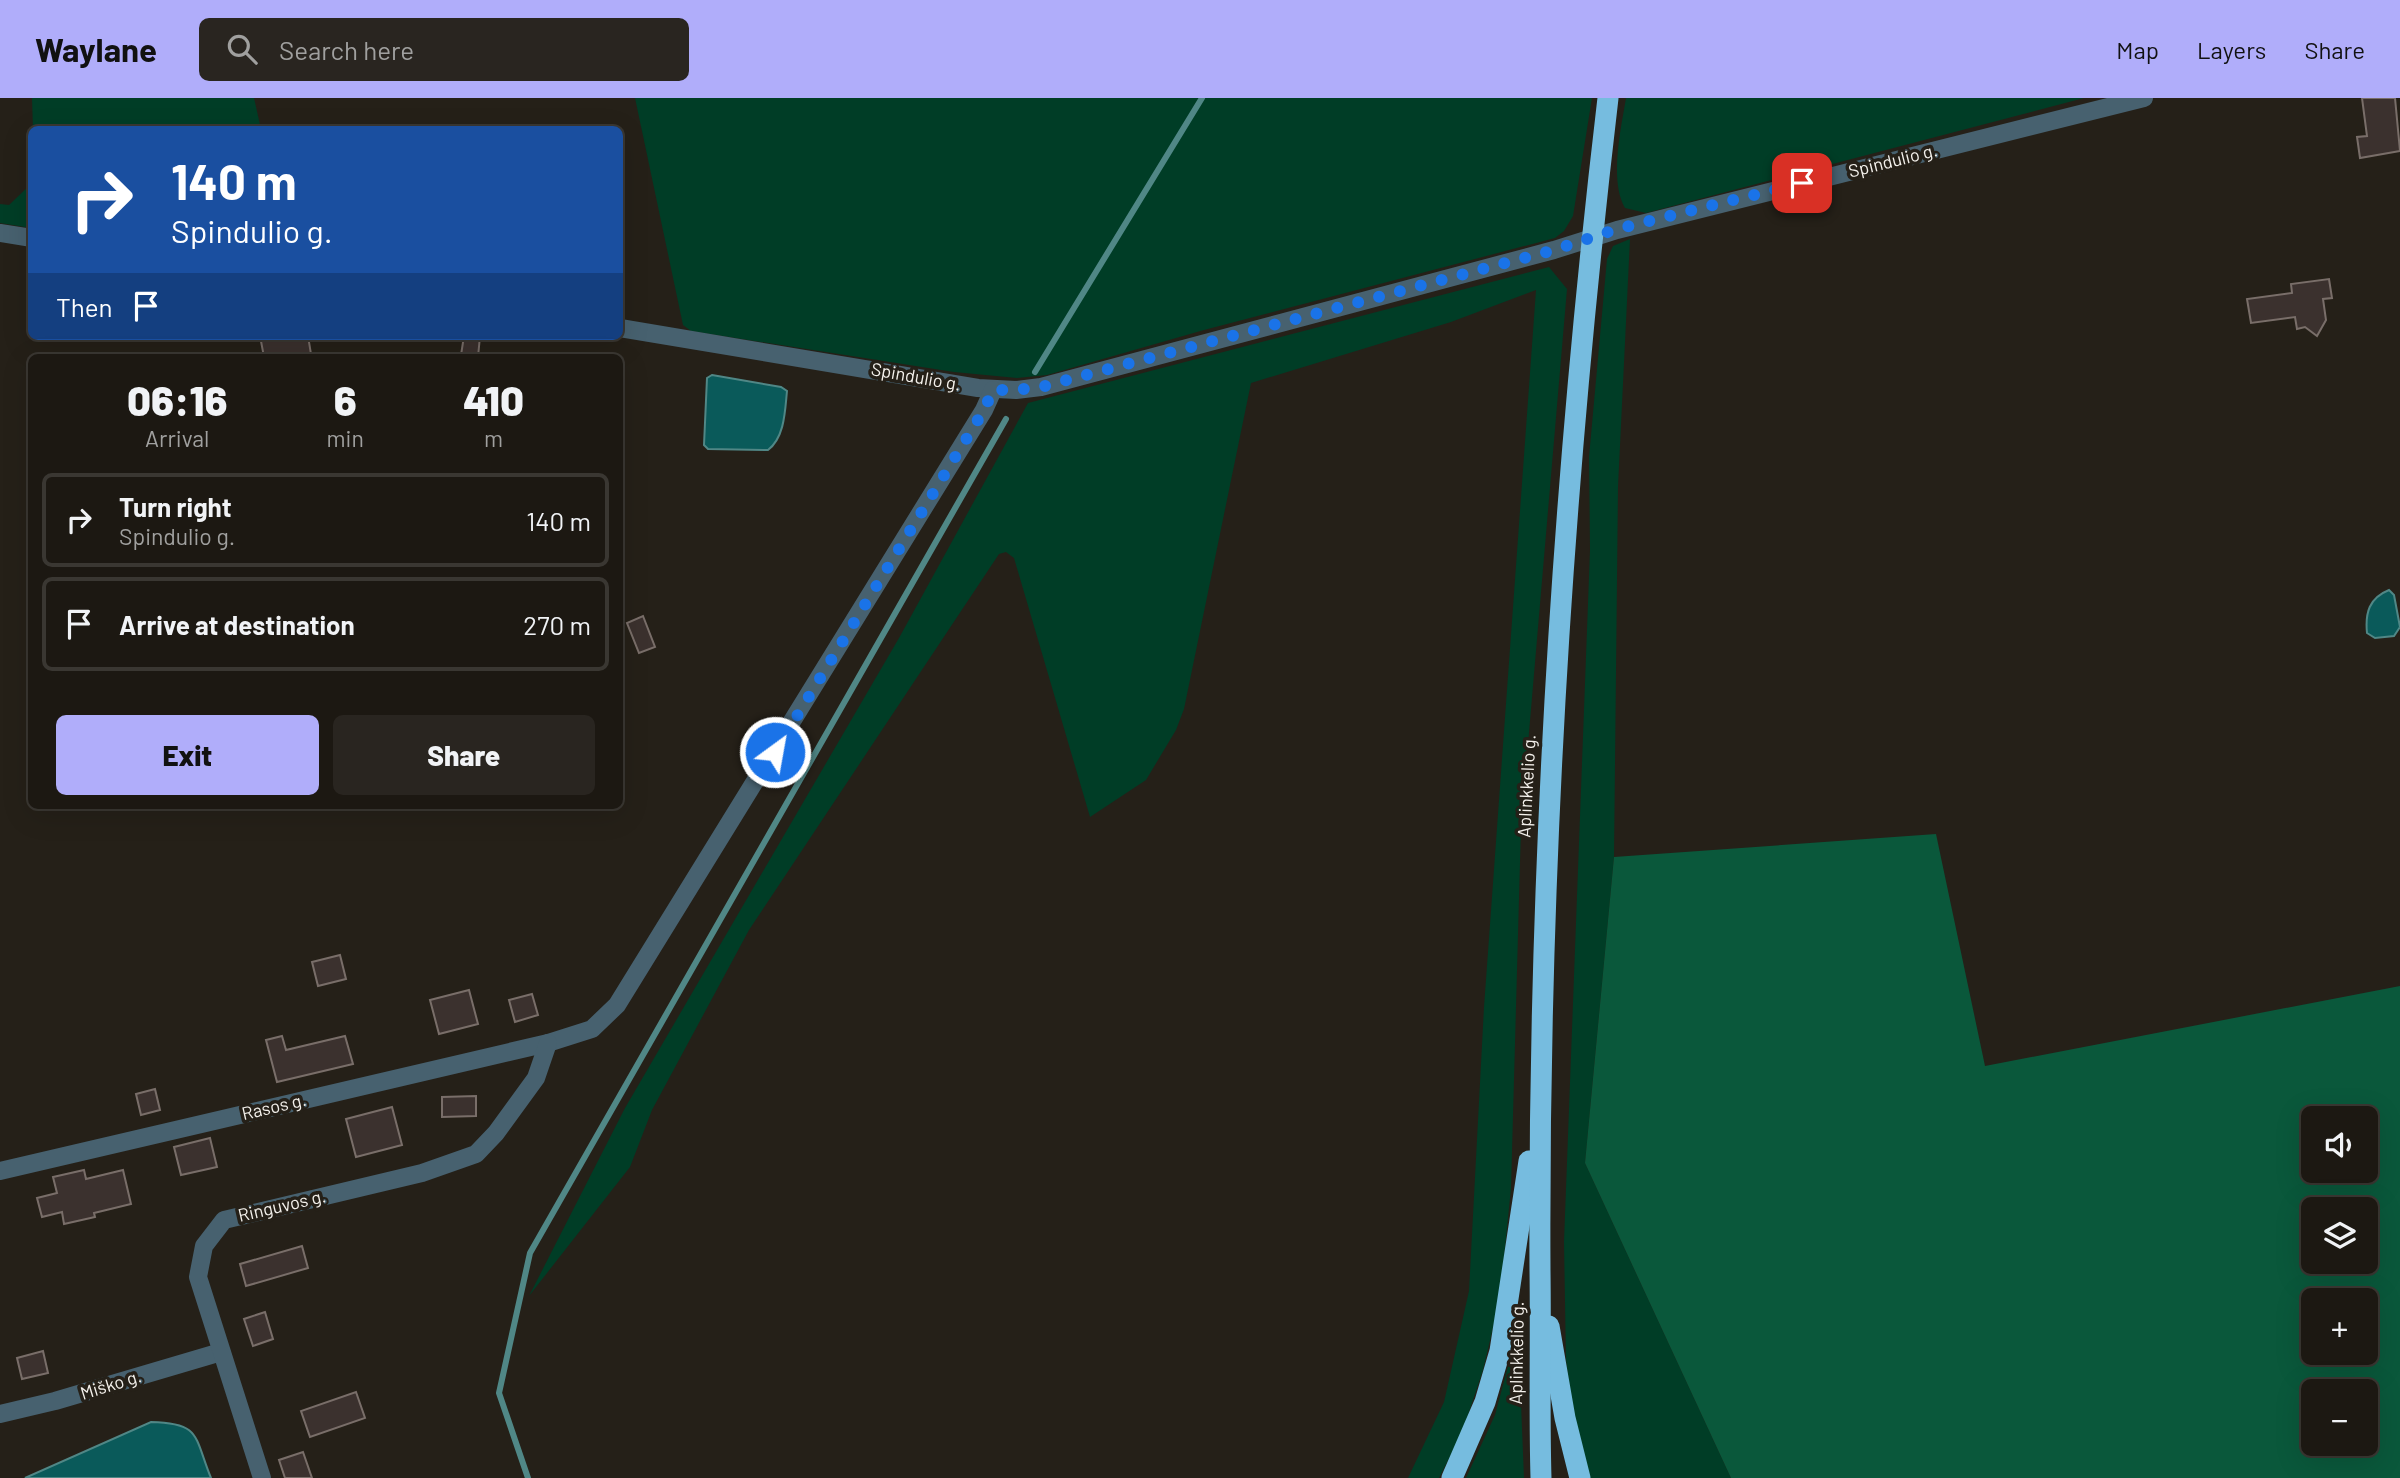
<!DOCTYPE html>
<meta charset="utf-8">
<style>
:root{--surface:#1c1812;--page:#292520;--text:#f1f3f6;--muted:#a0a09f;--line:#3a3732;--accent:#b0adfa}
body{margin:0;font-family:Barlow,sans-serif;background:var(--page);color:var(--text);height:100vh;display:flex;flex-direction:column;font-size:26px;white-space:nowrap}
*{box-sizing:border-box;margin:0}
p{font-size:23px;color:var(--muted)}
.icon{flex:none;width:38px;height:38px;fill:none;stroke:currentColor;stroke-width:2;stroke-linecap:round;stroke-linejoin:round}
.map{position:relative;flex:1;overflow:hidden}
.panel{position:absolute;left:28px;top:256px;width:595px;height:455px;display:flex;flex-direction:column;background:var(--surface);border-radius:10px;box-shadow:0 7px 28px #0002,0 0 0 2px var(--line)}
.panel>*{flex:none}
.guide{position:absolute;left:28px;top:28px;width:595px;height:214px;border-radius:10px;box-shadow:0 7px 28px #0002,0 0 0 2px var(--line);background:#1a4fa0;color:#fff;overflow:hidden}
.buttons{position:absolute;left:2301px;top:1008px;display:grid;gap:14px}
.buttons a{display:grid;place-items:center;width:77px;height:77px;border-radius:10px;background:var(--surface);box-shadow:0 7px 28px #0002,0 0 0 2px var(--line);font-size:35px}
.pin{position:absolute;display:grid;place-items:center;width:60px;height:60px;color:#fff;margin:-30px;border-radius:14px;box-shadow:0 4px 10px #0006}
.me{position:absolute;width:77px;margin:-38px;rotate:32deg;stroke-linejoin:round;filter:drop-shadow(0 0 5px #0008)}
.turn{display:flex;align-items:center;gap:24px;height:147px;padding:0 28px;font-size:32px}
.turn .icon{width:91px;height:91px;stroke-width:2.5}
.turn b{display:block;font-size:49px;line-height:60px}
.then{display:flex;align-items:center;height:66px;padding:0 28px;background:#0003;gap:14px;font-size:26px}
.eta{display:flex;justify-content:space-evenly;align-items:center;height:119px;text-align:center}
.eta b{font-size:42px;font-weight:800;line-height:49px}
.primary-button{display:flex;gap:14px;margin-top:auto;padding:14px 28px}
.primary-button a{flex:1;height:80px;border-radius:10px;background:var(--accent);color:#111;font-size:28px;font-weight:800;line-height:80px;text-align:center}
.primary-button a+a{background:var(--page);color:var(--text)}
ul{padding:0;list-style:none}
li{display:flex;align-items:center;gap:21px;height:94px;margin:0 14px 10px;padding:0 14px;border:4px solid var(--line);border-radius:10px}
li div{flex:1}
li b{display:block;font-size:26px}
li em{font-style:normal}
header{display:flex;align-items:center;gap:42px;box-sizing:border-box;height:98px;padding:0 35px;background:var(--accent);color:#111}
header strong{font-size:33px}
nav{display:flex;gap:38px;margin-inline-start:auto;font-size:24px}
.search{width:490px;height:63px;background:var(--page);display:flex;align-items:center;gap:18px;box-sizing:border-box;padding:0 24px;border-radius:10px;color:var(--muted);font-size:26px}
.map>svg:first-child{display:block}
.green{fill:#003d26}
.forest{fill:#0a583b;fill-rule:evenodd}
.water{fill:#0a5a5a;stroke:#508786;stroke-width:2}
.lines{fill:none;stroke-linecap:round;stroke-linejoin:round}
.stream{stroke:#508786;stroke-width:6}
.building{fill:#3b312e;stroke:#796e69;stroke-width:2}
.street{stroke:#47616f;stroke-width:18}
.highway{stroke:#76bcdf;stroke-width:21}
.route{stroke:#1a73e8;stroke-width:12;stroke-dasharray:0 21.6}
.labels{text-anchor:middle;stroke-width:7;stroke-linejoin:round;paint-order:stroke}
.street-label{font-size:18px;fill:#f4f1ec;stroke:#252018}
</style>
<header>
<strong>Waylane</strong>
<div class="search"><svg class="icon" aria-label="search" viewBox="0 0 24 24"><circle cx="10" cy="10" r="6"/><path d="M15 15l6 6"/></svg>Search here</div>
<nav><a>Map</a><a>Layers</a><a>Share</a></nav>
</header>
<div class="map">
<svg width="2400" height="1380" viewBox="0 0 2400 1380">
<rect width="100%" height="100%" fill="#252018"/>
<!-- green -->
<g class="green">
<path d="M 32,0 L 254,0 L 261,31 L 33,31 Z"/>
<path d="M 635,0 L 1592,0 L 1573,118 L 1564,133 L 1555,140 L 1204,232 L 1047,277 L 1017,280 L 954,274 L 691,233 L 683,227 Z"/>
<path d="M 1626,0 L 2084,0 L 1646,115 L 1625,110 C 1609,83 1621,30 1626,0 Z"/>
<path d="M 31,86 L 31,130 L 0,125 L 0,106 L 9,107 Z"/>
<path d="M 1630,141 L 1618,389 L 1614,759 L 1585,1065 L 1731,1380 L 1589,1380 L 1572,1308 L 1566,1262 L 1564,1144 L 1590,452 L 1589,359 L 1607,161 L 1613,148 Z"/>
<path d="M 1549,169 L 1567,191 L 1521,728 L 1511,1090 L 1500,1200 L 1483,1272 L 1462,1335 L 1439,1380 L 1408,1380 L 1444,1304 L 1469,1193 L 1484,909 L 1536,192 L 1451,224 L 1251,285 L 1184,611 L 1176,632 L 1146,682 L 1090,719 L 1014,460 L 1006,454 L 999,456 L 749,832 L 652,1012 L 630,1069 L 529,1198 L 625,1010 L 899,540 L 1028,305 Z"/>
<path d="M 1518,1231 L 1524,1380 L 1466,1380 L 1495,1317 Z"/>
</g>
<!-- forest -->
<path class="forest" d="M 1936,736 L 1985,968 L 2400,888 L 2400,1380 L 1731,1380 L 1585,1065 L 1614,759 ZM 2314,1020 L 2366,1020 L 2366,1073 L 2314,1073 ZM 2314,1111 L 2366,1111 L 2366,1164 L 2314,1164 ZM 2314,1202 L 2366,1202 L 2366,1255 L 2314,1255 ZM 2314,1293 L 2366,1293 L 2366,1346 L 2314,1346 Z"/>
<!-- water -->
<g class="water">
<path d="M 712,277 L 781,289 L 787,293 C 785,312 785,339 768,352 L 708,351 L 704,347 L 707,280 Z"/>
<path d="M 2389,492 L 2394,497 L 2400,529 L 2394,538 L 2375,540 L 2367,535 C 2365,515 2369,500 2389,492 Z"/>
<path d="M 151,1324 C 201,1325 194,1338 211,1380 L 25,1380 Z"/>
</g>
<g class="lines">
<!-- stream -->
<g class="stream">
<path d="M 1035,274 L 1202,0"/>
<path d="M 528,1380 L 499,1295 L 530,1155 L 1006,321"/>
</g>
</g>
<!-- building -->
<g class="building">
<path d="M 2362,0 L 2395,0 L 2400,53 L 2360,60 L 2357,39 L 2367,38 Z"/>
<path d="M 2329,181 L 2332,200 L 2323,201 L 2326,222 L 2317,238 L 2305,229 L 2297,231 L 2295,219 L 2251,225 L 2247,201 L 2292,195 L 2291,186 Z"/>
<path d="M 260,238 L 308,238 L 311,256 L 264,259 Z"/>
<path d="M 464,238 L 480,238 L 478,259 L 461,257 Z"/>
<path d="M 643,518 L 655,549 L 639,555 L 627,525 Z"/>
<path d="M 340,857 L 346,881 L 318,888 L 312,864 Z"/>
<path d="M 469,892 L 478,926 L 439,936 L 430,902 Z"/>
<path d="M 532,896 L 538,917 L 515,924 L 509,902 Z"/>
<path d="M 282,938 L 286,952 L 345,938 L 353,966 L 277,984 L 266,942 Z"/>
<path d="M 155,991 L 160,1012 L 141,1017 L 136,996 Z"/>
<path d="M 476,998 L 476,1018 L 442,1019 L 442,999 Z"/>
<path d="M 392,1009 L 402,1047 L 356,1059 L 346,1021 Z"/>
<path d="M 210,1040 L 217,1069 L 181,1077 L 174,1049 Z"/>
<path d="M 84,1072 L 86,1081 L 123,1072 L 131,1106 L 94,1115 L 95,1119 L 64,1126 L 62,1114 L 42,1119 L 37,1100 L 57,1095 L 53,1079 Z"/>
<path d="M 302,1148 L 308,1170 L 246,1188 L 240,1166 Z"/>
<path d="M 265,1214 L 273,1241 L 253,1248 L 244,1221 Z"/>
<path d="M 43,1253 L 48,1275 L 22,1281 L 17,1260 Z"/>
<path d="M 356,1294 L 365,1320 L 310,1339 L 301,1313 Z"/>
<path d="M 303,1354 L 312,1380 L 285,1380 L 279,1362 Z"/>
</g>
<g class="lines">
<!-- street -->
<g class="street">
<path d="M 0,135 L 32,140"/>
<path d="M 620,230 L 978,290 L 1016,292 L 1041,289 L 1554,152 L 1617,132 L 2144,0"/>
<path d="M 0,1073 L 548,945 L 592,931 L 617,907 L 984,312 L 993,292"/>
<path d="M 0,1316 L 55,1303 L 221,1254"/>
<path d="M 262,1380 L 198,1179 L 204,1148 L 224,1122 L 422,1075 L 476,1056 L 496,1035 L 536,980 L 548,945"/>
</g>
<!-- highway -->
<g class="highway">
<path d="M 1549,1228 L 1565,1320 L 1580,1380"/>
<path d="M 1452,1380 L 1485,1304 L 1500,1253 L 1529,1063"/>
<path d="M 1541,1380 C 1539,1310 1541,1241 1540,1172 C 1538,780 1562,389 1608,0"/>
</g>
</g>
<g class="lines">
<!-- route -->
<path class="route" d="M 775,654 L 984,312 L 993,292 L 1016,292 L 1041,289 L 1554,152 L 1617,131 L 1802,85"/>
</g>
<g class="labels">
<!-- street labels -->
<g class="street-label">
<text transform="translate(1893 63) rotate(-14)" y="6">Spindulio g.</text>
<text transform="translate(916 279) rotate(10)" y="6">Spindulio g.</text>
<text transform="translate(1527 688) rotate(-87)" y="6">Aplinkkelio g.</text>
<text transform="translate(274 1009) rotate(-13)" y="6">Rasos g.</text>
<text transform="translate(282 1108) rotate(-13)" y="6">Ringuvos g.</text>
<text transform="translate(1517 1255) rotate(-89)" y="6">Aplinkkelio g.</text>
<text transform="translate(111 1287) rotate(-17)" y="6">Miško g.</text>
</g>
</g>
</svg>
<div class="buttons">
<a><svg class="icon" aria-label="sound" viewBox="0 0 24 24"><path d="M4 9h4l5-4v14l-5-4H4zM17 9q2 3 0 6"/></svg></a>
<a><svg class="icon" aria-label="layers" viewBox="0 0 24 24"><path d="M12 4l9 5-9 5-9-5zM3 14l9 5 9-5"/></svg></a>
<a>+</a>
<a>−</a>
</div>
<div class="pin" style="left:1802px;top:85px;background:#d93025"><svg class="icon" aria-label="arrive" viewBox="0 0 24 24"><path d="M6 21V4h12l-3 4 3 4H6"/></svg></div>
<svg class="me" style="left:775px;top:654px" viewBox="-20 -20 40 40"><circle r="17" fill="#1a73e8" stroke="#fff" stroke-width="3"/><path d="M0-11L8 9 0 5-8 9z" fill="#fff"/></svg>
<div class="guide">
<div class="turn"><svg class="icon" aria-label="right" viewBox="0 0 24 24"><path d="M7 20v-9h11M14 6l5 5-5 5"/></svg><div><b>140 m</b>Spindulio g.</div></div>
<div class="then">Then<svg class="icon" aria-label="arrive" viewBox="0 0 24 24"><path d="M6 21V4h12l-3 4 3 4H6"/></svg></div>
</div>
<section class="panel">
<div class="eta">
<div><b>06:16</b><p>Arrival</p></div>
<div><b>6</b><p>min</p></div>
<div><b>410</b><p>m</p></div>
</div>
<ul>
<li><svg class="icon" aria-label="right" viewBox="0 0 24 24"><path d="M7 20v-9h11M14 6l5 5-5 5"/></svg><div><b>Turn right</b><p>Spindulio g.</p></div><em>140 m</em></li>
<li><svg class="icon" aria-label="arrive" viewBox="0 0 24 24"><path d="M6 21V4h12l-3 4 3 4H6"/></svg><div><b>Arrive at destination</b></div><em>270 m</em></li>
</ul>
<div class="primary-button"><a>Exit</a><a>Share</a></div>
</section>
</div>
